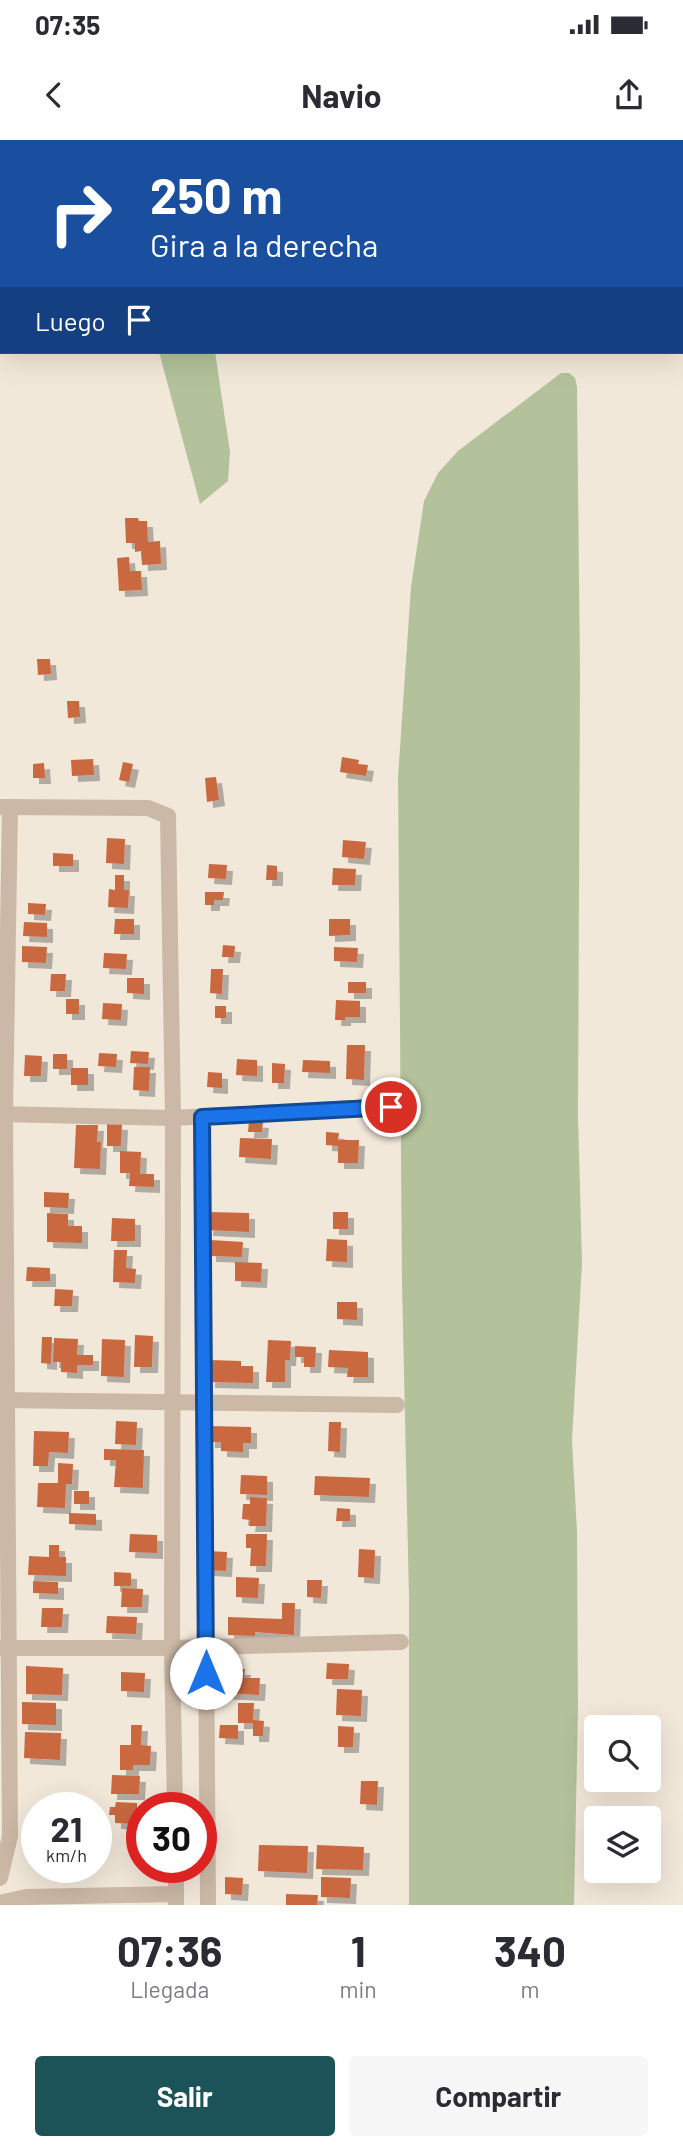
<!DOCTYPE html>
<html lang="es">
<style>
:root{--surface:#fff;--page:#f7f7f7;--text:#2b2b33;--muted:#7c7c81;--accent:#1b5359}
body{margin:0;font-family:Barlow,sans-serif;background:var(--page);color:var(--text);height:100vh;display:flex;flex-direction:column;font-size:26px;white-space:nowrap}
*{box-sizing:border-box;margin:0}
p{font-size:23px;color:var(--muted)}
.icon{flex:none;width:38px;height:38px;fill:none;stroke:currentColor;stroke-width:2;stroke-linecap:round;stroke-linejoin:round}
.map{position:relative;height:1765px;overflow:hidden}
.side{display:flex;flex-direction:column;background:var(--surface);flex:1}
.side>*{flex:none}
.top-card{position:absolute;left:0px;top:0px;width:684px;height:214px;box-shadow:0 7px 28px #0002;background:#1a4fa0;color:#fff;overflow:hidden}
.fabs{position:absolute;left:584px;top:1575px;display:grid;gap:14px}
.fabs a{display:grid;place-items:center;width:77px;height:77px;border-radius:7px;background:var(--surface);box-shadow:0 7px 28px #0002;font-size:35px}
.speed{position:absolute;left:21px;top:1652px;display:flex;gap:14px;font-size:35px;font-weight:700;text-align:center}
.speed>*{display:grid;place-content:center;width:91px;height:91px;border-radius:50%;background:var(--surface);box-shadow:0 7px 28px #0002;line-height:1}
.speed small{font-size:18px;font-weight:400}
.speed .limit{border:10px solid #d22;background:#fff;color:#111}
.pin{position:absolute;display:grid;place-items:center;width:60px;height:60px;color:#fff;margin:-30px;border:4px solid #fff;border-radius:50%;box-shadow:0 2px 7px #0007}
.me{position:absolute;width:77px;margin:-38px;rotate:0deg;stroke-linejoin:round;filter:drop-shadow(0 0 5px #0008)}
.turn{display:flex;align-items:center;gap:24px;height:147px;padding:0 35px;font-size:32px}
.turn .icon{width:91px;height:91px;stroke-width:2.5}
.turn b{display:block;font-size:49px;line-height:60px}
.then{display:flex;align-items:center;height:66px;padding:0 35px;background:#0003;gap:14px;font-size:26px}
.eta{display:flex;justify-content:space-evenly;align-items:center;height:119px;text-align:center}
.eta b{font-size:42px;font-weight:700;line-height:49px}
.primary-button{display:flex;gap:14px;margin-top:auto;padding:14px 35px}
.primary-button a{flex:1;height:80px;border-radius:7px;background:var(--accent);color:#fff;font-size:28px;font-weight:700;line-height:80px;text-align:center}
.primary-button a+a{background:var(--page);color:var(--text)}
.status{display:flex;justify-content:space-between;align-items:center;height:49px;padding:0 35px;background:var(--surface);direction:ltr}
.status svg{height:19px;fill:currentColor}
header{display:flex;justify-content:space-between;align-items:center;height:91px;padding:0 35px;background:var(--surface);font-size:32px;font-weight:700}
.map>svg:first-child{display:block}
.green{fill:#b3c29a}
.building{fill:#ca6740;filter:url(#shadow)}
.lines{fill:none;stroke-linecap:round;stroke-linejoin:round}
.minor{stroke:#cbb8a6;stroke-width:16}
.route-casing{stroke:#114b97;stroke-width:18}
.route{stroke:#1a73e8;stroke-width:12}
</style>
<div class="status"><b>07:35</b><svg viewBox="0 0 49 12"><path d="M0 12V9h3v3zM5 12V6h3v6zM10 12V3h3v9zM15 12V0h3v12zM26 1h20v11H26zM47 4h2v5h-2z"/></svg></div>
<header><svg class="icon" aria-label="back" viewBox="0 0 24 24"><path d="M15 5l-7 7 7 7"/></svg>Navio<svg class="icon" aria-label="share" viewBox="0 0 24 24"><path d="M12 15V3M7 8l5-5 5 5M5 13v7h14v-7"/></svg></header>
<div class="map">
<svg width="683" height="1765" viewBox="0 0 683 1765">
<defs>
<filter id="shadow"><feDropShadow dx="6" dy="6" stdDeviation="0" flood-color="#0004"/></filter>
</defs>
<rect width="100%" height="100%" fill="#f2e8da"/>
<!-- green -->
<g class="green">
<path d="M 0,0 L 206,0 L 2,2 L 0,129 Z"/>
<path d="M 159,212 L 215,212 L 230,312 L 228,341 L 200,364 Z"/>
<path d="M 561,233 L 569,233 L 575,238 L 577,247 L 580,533 L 578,976 L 582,1123 L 572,1301 L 577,1391 L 578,1568 L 574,1765 L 409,1765 L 409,1459 L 402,1143 L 398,637 L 411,447 L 424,361 L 438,333 L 458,311 Z"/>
</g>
<!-- building -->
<g class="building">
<path d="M 125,378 L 138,378 L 139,381 L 147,381 L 148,402 L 160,401 L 161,424 L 142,425 L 141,411 L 135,412 L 135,403 L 126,403 Z"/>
<path d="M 129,417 L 130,431 L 141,431 L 142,450 L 119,451 L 117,418 Z"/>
<path d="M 37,519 L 50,519 L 51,534 L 38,535 Z"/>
<path d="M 67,561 L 79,561 L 80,577 L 68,578 Z"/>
<path d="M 342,617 L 359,620 L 358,624 L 368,625 L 366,636 L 340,632 Z"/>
<path d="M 93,619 L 94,635 L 72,636 L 71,620 Z"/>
<path d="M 123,622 L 133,624 L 129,642 L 119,640 Z"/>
<path d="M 44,623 L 45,638 L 33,638 L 33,624 Z"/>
<path d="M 216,637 L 219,660 L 207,662 L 205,638 Z"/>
<path d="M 107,698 L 125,699 L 124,724 L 106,723 Z"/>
<path d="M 343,700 L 366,702 L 364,719 L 342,717 Z"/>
<path d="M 53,713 L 73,714 L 73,726 L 53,726 Z"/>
<path d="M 209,724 L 227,725 L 226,739 L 208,738 Z"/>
<path d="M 267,725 L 277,726 L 277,740 L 266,740 Z"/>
<path d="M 333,728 L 356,729 L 355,745 L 332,745 Z"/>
<path d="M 115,735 L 124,735 L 124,750 L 129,750 L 128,768 L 108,767 L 109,749 L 115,750 Z"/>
<path d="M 205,752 L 224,752 L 223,760 L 214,760 L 214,765 L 205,765 Z"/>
<path d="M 28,763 L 46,764 L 45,775 L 28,774 Z"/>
<path d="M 115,779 L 134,779 L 134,794 L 114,794 Z"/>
<path d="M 329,779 L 350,779 L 350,795 L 329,796 Z"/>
<path d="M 24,782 L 47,783 L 47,797 L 23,796 Z"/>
<path d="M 223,805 L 235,806 L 234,817 L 222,817 Z"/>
<path d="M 22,806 L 47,807 L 46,823 L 22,822 Z"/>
<path d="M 334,807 L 358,808 L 357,822 L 334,821 Z"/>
<path d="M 104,813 L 127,814 L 126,829 L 103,828 Z"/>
<path d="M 211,829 L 223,829 L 222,854 L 210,853 Z"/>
<path d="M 51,834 L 66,834 L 65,851 L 50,851 Z"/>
<path d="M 127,838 L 144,838 L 144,854 L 127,853 Z"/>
<rect x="348" y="842" width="18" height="11"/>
<rect x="66" y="859" width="13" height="15"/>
<path d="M 336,860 L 360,861 L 360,877 L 345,877 L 345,880 L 335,880 Z"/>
<path d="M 103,863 L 122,864 L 121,880 L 102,879 Z"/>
<rect x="215" y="866" width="11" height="12"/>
<path d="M 347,905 L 365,905 L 364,940 L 346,939 Z"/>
<path d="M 131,911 L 149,912 L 148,924 L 130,923 Z"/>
<path d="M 99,913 L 117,914 L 116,927 L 98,926 Z"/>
<rect x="53" y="914" width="14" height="15"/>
<path d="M 25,915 L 42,916 L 41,936 L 24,936 Z"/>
<path d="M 237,919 L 257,920 L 257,936 L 236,935 Z"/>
<path d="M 303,920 L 330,921 L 330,933 L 302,932 Z"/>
<path d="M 272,923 L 285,924 L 284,943 L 272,943 Z"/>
<path d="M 134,927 L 150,927 L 149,951 L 133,950 Z"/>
<rect x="71" y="928" width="17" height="17"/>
<path d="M 208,932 L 222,933 L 222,948 L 207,947 Z"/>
<path d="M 249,981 L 263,982 L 262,992 L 248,992 Z"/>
<path d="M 107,983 L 122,984 L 121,1006 L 107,1006 Z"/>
<path d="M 76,985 L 98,985 L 97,1002 L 101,1002 L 100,1029 L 74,1028 Z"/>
<path d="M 326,992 L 339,993 L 338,1000 L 359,1000 L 358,1023 L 338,1023 L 338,1006 L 326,1005 Z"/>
<path d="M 240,998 L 272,999 L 271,1019 L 239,1017 Z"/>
<path d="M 120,1011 L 141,1012 L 140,1034 L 154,1034 L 154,1047 L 129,1046 L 130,1033 L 120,1033 Z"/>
<path d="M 44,1052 L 69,1053 L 68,1068 L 44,1067 Z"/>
<path d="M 208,1072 L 249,1073 L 249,1092 L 207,1090 Z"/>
<rect x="333" y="1072" width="15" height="17"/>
<path d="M 47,1073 L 68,1074 L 68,1086 L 82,1086 L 82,1103 L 47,1102 Z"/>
<path d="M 112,1078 L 135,1079 L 135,1101 L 111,1101 Z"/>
<path d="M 327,1099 L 347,1100 L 347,1122 L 326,1121 Z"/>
<path d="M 210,1100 L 243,1102 L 242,1117 L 210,1116 Z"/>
<path d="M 114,1110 L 127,1110 L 126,1128 L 136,1129 L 135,1143 L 113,1142 Z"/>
<path d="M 235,1122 L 262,1123 L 261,1142 L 235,1141 Z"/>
<path d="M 27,1127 L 50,1128 L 50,1141 L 26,1141 Z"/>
<path d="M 55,1149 L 73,1150 L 72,1166 L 54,1166 Z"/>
<path d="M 337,1162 L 357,1162 L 357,1180 L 337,1179 Z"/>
<path d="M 135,1195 L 153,1196 L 152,1227 L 134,1227 Z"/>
<path d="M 42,1197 L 52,1197 L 51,1224 L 41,1223 Z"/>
<path d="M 54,1198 L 78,1199 L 77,1215 L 93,1215 L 93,1225 L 77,1225 L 77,1233 L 61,1232 L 61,1222 L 53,1222 Z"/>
<path d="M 102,1199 L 125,1200 L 124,1237 L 101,1236 Z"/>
<path d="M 268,1200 L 291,1201 L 290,1220 L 285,1220 L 285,1242 L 266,1242 Z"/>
<path d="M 295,1206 L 316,1207 L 315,1227 L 304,1227 L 304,1217 L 295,1217 Z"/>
<path d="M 329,1210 L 368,1212 L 368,1237 L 347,1237 L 348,1228 L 328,1227 Z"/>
<path d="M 210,1220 L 241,1221 L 241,1226 L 253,1226 L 253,1243 L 209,1242 Z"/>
<path d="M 116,1281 L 137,1282 L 136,1305 L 115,1304 Z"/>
<path d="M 329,1282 L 341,1282 L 340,1312 L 328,1311 Z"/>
<path d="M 209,1286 L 251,1287 L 251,1303 L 243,1303 L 243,1312 L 221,1311 L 221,1302 L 209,1302 Z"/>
<path d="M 34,1291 L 69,1292 L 68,1313 L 49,1312 L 48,1326 L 33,1326 Z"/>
<path d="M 104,1309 L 144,1310 L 143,1348 L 114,1347 L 116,1320 L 104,1320 Z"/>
<path d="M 58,1323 L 73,1324 L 72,1344 L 66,1344 L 65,1368 L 37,1367 L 38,1343 L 58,1343 Z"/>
<path d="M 241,1335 L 267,1336 L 267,1355 L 240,1354 Z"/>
<path d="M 315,1336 L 370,1338 L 369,1357 L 314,1355 Z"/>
<rect x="74" y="1351" width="15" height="13"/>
<path d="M 250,1357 L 267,1358 L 266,1386 L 249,1386 L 250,1380 L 242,1379 L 243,1364 L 250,1364 Z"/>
<path d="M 337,1368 L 350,1369 L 350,1381 L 336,1381 Z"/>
<path d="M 69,1373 L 96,1374 L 96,1385 L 69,1384 Z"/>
<path d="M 130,1394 L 157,1395 L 157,1413 L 129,1412 Z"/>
<path d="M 246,1394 L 267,1394 L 266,1426 L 250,1426 L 251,1408 L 246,1408 Z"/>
<path d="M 49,1405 L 59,1405 L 59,1417 L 66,1417 L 66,1436 L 28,1435 L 29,1416 L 49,1417 Z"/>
<path d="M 359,1409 L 375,1410 L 374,1438 L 358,1437 Z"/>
<path d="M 207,1411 L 227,1412 L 226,1431 L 206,1430 Z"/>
<path d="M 114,1432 L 131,1433 L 131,1446 L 114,1446 Z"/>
<path d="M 236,1437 L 259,1438 L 258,1458 L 236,1457 Z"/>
<path d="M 307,1440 L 322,1440 L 321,1458 L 307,1457 Z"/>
<path d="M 33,1441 L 58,1442 L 58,1454 L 33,1453 Z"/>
<path d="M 122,1448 L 143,1449 L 142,1467 L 121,1467 Z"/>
<path d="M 282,1463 L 295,1463 L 294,1495 L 255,1492 L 255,1496 L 228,1495 L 228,1477 L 282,1479 Z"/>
<path d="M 42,1468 L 63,1468 L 62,1487 L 41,1487 Z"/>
<path d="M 107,1476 L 137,1477 L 136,1494 L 106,1493 Z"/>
<path d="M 327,1523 L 349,1524 L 348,1539 L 326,1539 Z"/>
<path d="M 26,1526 L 63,1528 L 62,1555 L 26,1554 Z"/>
<path d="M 213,1528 L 245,1529 L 244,1538 L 260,1538 L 259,1555 L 212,1553 Z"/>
<path d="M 121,1532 L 145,1533 L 144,1552 L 121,1551 Z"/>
<path d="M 337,1549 L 362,1550 L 361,1576 L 336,1575 Z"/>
<path d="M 22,1562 L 56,1563 L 56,1585 L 22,1584 Z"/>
<path d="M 238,1563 L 254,1563 L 253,1580 L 264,1581 L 263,1596 L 253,1596 L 253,1583 L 238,1583 Z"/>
<path d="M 131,1585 L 142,1585 L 141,1605 L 151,1606 L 150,1625 L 133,1625 L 133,1630 L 120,1630 L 120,1605 L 131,1605 Z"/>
<path d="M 220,1585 L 238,1585 L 238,1599 L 219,1598 Z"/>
<path d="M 338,1586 L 354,1587 L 353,1607 L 338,1607 Z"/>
<path d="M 25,1592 L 61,1593 L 60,1620 L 24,1618 Z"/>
<path d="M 112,1635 L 140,1636 L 139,1654 L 111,1654 Z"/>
<path d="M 361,1641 L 378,1641 L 377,1665 L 360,1664 Z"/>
<path d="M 116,1662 L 137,1663 L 137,1684 L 115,1683 L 115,1675 L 109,1675 L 110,1667 L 115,1667 Z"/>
<path d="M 259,1705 L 308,1706 L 307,1733 L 258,1731 Z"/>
<path d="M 317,1705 L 364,1707 L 363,1730 L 316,1729 Z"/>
<path d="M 225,1737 L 243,1738 L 242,1755 L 225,1754 Z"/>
<path d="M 321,1737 L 351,1738 L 350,1758 L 321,1757 Z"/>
<path d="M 286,1754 L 318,1755 L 317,1765 L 286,1765 Z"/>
</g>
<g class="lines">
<!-- minor -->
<g class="minor">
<path d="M 0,667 L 148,668 L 168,676 L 173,978 L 172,1508 L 175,1668"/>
<path d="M 0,974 L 173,978 L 391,966"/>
<path d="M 202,977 L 208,1765"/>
<path d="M 0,1260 L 397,1265"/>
<path d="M 0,1508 L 172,1508 L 401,1502"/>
<path d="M 176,1727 L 176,1765"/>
<path d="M 0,1738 L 10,1696 L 5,974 L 10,667"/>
<path d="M 0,1763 L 26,1757 L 176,1754"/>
</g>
</g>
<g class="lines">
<defs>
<path id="route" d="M 206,1533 L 202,977 L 391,967"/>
</defs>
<!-- route casing -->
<use href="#route" class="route-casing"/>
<!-- route -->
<use href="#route" class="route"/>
</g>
</svg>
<div class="fabs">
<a><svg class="icon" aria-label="search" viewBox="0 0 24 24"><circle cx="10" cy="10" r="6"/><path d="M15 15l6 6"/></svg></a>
<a><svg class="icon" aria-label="layers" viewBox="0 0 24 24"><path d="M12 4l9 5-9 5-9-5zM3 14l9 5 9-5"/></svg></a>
</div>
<div class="speed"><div>21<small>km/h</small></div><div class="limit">30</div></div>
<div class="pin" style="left:391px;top:967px;background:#d93025"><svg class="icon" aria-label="arrive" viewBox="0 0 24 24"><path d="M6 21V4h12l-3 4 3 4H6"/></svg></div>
<svg class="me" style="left:206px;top:1533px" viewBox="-20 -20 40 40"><circle r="19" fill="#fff"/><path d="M0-13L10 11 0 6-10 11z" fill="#1a73e8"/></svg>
<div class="top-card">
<div class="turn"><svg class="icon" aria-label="right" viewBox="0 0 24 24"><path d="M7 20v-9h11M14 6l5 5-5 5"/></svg><div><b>250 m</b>Gira a la derecha</div></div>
<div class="then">Luego<svg class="icon" aria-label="arrive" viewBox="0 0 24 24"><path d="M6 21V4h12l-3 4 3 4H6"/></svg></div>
</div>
</div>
<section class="side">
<div class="eta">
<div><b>07:36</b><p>Llegada</p></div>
<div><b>1</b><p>min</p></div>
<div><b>340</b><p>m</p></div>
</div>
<div class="primary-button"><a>Salir</a><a>Compartir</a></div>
</section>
